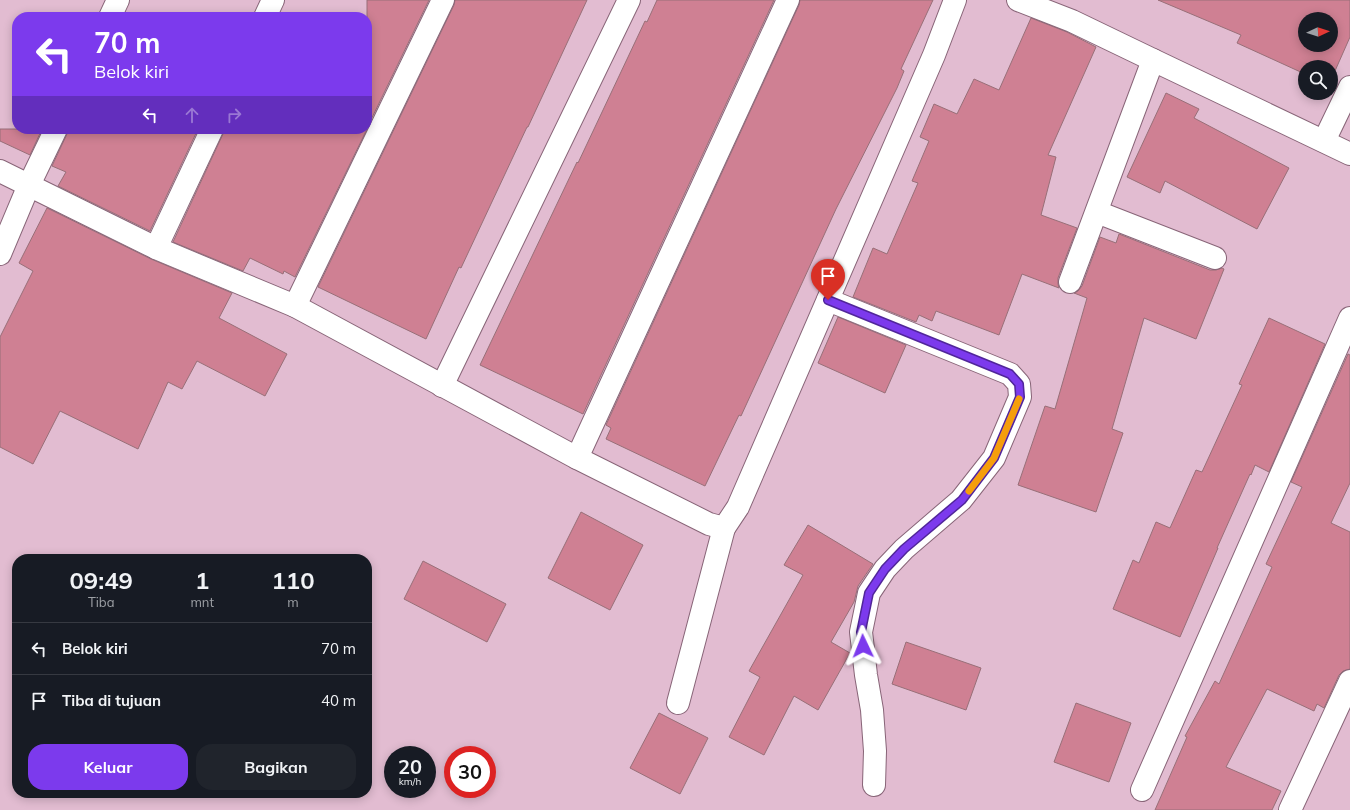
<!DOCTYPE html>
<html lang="id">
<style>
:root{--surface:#171b24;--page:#20242c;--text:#f1f3f6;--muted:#9ea1a6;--line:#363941;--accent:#7c3aed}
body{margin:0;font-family:Mulish,sans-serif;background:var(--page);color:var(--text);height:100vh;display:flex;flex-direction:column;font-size:15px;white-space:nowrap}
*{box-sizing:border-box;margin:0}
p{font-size:13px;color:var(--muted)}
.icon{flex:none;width:22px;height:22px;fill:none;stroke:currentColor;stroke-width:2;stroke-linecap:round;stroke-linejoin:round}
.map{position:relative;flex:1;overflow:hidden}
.drawer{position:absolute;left:12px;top:554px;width:360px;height:244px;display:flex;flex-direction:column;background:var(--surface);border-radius:16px;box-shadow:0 2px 10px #0003}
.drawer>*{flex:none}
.banner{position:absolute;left:12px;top:12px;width:360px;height:122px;border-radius:16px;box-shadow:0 2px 10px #0003;background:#7c3aed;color:#fff;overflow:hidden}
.needle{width:26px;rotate:86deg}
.tools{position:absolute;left:1298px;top:12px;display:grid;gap:8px}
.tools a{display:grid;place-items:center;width:40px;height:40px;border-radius:50%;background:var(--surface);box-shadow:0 2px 10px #0003;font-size:20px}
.speed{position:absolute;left:384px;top:746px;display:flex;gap:8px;font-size:20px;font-weight:700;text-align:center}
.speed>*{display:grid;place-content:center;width:52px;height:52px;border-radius:50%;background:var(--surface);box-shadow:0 2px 10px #0003;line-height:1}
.speed small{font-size:10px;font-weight:400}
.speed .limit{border:6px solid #d22;background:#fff;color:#111}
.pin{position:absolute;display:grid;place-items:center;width:34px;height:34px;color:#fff;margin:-41px -17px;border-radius:50% 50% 50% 0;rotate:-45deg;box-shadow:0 0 4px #0007}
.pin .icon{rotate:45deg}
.me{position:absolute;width:44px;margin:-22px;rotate:358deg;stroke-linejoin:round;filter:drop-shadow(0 0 3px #0008)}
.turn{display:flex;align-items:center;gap:14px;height:84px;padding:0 16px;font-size:18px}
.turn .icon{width:52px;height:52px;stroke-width:2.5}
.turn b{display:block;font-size:28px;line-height:34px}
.lanes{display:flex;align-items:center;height:38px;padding:0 16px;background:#0003;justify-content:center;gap:20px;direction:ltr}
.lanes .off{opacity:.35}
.eta{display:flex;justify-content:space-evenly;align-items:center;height:68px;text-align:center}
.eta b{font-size:24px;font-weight:700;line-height:28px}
.action{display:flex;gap:8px;margin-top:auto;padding:8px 16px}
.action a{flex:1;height:46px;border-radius:16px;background:var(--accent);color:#fff;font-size:16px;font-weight:700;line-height:46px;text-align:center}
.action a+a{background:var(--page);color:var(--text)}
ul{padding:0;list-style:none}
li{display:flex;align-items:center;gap:12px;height:52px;padding:0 16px;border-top:1px solid var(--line)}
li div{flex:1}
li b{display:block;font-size:15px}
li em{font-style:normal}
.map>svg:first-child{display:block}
.building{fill:#cf8093;stroke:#986f78;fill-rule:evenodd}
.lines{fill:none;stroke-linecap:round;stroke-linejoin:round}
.minor-casing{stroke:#886578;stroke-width:24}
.minor{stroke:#fff;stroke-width:22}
.route-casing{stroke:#51269a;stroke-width:10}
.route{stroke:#7c3aed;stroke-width:7}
.slow{stroke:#f59e0b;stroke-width:7}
</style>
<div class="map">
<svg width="1350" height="810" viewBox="0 0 1350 810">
<rect width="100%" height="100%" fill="#e2bcd1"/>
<!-- building -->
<g class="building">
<path d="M 367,0 L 429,0 L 367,128 Z"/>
<path d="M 455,0 L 587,0 L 528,127 L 527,127 L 461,268 L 459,267 L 426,339 L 318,287 L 454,5 Z"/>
<path d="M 657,0 L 774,0 L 583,414 L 480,365 L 577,162 L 578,163 L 645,21 L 647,22 Z"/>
<path d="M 800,0 L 933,0 L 901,69 L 904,71 L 897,88 L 836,209 L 741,416 L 739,415 L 705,486 L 606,439 L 611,428 L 606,425 L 799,5 Z"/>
<path d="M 1158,0 L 1350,0 L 1350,37 L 1331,80 L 1331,67 L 1305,67 L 1305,74 L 1237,43 L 1241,35 ZM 1305,19 L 1331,19 L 1331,45 L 1305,45 Z"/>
<path d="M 1031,18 L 1067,32 L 1096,47 L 1048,155 L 1056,157 L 1041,215 L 1077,228 L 1058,278 L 1058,284 L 1059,288 L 1022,274 L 999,335 L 936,311 L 932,321 L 919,315 L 916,322 L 853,297 L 873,248 L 887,254 L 918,183 L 912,181 L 929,141 L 920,137 L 934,104 L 957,114 L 974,79 L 999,90 Z"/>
<path d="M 1166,93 L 1199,109 L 1194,118 L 1289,168 L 1257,229 L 1165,181 L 1160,193 L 1127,177 Z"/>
<path d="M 0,129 L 42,129 L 30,155 L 0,141 Z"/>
<path d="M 68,129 L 198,129 L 150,231 L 58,186 L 66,172 L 52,166 L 67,134 Z"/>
<path d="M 224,129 L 367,129 L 295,277 L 284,271 L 283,274 L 250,258 L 243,271 L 173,242 L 223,134 Z"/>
<path d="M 47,208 L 151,259 L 232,293 L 219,318 L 287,354 L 265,396 L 197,361 L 182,389 L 168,382 L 138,449 L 60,411 L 33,464 L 0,447 L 0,337 L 33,271 L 19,263 Z"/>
<path d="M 1119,234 L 1210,270 L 1216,270 L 1222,268 L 1224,269 L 1196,339 L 1144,318 L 1112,429 L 1123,433 L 1096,512 L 1018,485 L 1045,406 L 1055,409 L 1087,298 L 1074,293 L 1078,291 L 1082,286 L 1100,237 L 1116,243 Z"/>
<path d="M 838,317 L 906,345 L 885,393 L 818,363 Z"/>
<path d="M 1269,318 L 1325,344 L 1269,472 L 1255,465 L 1251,475 L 1250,474 L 1217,548 L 1218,548 L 1180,637 L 1113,609 L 1133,560 L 1139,563 L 1156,522 L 1170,528 L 1196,470 L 1202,472 L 1242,385 L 1239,384 Z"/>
<path d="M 1348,354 L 1350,355 L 1350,483 L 1331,523 L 1350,532 L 1350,669 L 1343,671 L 1339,675 L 1324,708 L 1317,704 L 1314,711 L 1267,689 L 1226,767 L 1281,791 L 1272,810 L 1155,810 L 1187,737 L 1185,736 L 1215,681 L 1219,684 L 1272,567 L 1266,564 L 1302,487 L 1291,482 Z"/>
<path d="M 581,512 L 643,545 L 610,610 L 548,578 Z"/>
<path d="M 808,525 L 873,564 L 858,586 L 854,602 L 831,642 L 850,653 L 818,710 L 794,696 L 764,755 L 729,737 L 760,677 L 749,671 L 803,575 L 784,565 Z"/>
<path d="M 423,561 L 506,604 L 487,642 L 404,599 Z"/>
<path d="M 906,642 L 981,668 L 966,710 L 892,684 Z"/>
<path d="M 1076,703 L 1131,723 L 1109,782 L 1054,762 Z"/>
<path d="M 659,713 L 708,738 L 680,794 L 630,768 Z"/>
</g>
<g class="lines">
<defs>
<g id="minor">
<path d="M 1018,0 L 1072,21 L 1153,60 L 1350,154"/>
<path d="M 110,17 L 118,0"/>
<path d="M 265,17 L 273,0"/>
<path d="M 1324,141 L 1350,87"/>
<path d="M 0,171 L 156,248 L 295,306 L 577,458 L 709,524 L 724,528 L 738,507 L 934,55 L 955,0"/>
<path d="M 1097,212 L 1215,258"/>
<path d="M 156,248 L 212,129"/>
<path d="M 0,254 L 29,185 L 56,129"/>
<path d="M 1070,282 L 1153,60"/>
<path d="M 828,300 L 1010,374 L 1019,384 L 1020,397 L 994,458 L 961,500 L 904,549 L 885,569 L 869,593 L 861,632 L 866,675 L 872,710 L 875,751 L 874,785"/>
<path d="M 295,306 L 443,0"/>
<path d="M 442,386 L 629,0"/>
<path d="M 577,458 L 788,0"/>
<path d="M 678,703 L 724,528"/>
<path d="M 1142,790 L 1350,318"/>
<path d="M 1290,810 L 1350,681"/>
</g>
</defs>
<!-- minor casing -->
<use href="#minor" class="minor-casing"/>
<!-- minor -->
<use href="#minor" class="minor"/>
</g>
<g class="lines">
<defs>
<path id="route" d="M 828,300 L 1010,374 L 1019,384 L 1020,397 L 994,458 L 962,500 L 904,549 L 885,569 L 869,593 L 861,632 L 863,646"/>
</defs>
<!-- route casing -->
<use href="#route" class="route-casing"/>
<!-- route -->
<use href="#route" class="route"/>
<!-- slow -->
<path class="slow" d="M 969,491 L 994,458 L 1019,399"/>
</g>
</svg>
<div class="tools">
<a><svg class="needle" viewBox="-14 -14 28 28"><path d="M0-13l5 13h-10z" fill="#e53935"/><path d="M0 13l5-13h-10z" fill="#9ea1a6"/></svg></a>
<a><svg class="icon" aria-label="search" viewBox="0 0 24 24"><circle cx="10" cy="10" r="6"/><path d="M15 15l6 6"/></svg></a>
</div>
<div class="speed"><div>20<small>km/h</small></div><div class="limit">30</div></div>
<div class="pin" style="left:828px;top:300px;background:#d93025"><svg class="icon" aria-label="arrive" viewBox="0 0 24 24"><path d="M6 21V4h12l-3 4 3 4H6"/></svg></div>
<svg class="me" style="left:863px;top:646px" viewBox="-20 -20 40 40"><path d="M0-17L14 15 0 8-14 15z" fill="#7c3aed" stroke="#fff" stroke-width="4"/></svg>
<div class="banner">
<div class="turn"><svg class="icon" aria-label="left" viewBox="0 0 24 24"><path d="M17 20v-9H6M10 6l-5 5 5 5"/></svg><div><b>70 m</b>Belok kiri</div></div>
<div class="lanes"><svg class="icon" aria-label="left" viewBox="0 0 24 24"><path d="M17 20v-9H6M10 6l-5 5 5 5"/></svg><svg class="icon off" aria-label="ahead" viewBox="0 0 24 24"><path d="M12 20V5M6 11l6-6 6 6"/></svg><svg class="icon off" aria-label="right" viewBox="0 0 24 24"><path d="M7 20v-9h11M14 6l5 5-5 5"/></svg></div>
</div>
<section class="drawer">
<div class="eta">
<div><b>09:49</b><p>Tiba</p></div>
<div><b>1</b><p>mnt</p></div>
<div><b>110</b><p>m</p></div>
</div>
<ul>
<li><svg class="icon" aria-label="left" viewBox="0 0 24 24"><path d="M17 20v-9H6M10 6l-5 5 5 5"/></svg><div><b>Belok kiri</b></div><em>70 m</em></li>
<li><svg class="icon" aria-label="arrive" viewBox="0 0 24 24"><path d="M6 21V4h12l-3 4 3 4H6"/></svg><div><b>Tiba di tujuan</b></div><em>40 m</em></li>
</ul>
<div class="action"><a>Keluar</a><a>Bagikan</a></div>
</section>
</div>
